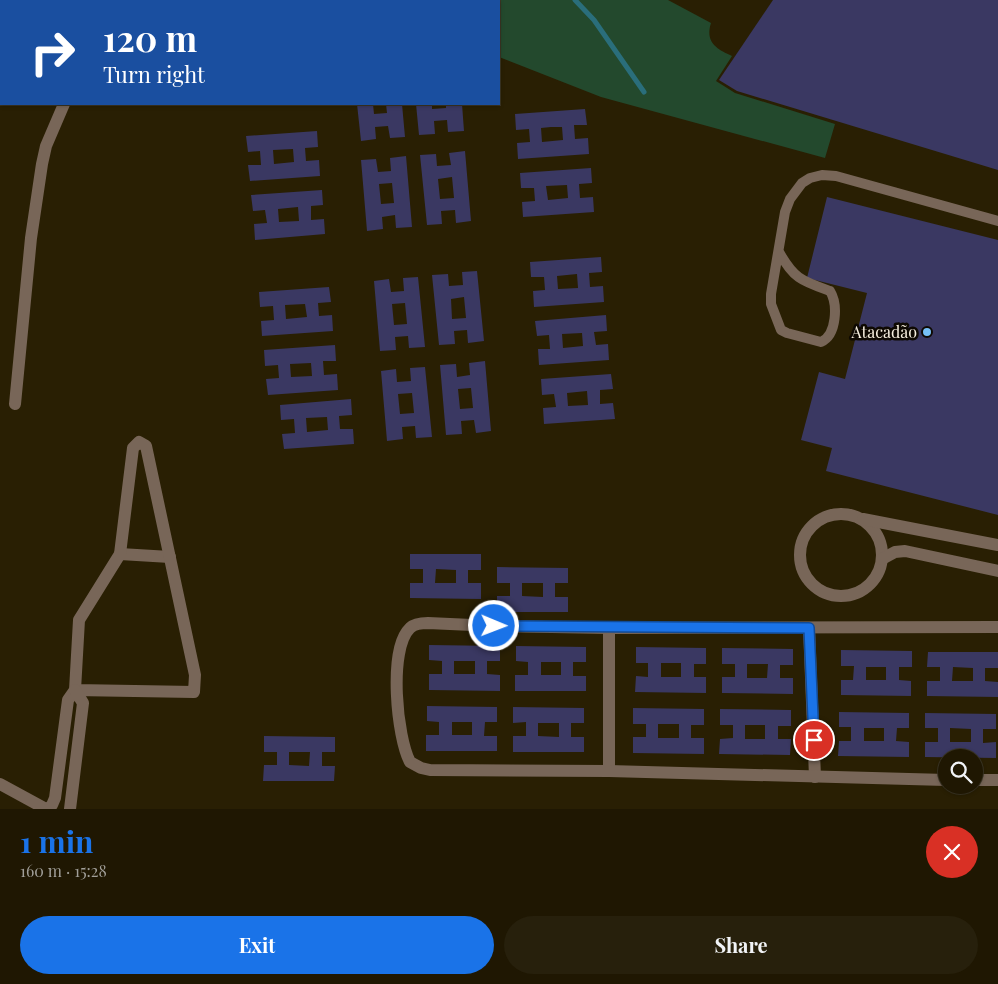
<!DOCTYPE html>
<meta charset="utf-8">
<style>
:root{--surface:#1f1702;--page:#27200c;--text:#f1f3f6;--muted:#a19f99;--line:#3c3624;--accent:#1a73e8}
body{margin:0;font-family:"Playfair Display",serif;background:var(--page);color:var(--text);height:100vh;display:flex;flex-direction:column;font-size:19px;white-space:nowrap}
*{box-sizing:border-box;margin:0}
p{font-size:16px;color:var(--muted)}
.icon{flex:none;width:28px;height:28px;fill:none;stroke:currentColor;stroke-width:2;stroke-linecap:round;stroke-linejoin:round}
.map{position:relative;height:809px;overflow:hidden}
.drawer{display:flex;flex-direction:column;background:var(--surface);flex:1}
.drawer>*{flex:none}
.hud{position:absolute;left:0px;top:0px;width:500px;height:105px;box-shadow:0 1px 4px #0004,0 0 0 1px var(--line);background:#1a4fa0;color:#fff;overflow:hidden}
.controls{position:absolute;left:938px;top:749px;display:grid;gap:10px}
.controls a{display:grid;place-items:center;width:45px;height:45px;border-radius:50%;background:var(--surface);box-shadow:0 1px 4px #0004,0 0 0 1px var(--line);font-size:25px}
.pin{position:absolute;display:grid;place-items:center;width:42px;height:42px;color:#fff;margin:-21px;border:2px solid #fff;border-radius:50%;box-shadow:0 1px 5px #0007}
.me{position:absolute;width:55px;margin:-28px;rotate:91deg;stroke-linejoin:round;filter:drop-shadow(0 0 4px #0008)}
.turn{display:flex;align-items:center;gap:18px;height:105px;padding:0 20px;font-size:22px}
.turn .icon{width:65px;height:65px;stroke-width:2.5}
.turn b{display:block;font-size:35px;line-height:42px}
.round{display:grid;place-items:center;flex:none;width:52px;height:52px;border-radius:26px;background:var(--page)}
.head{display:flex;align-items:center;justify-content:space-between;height:85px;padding:0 20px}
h1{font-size:30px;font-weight:700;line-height:38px;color:var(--accent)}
.primary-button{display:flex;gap:10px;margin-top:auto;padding:10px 20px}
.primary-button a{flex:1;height:58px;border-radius:30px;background:var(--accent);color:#fff;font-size:20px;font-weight:700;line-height:58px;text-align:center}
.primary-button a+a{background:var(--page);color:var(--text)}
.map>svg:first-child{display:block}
.green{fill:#23492d}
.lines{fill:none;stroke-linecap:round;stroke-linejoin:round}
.stream{stroke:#2a6e7b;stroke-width:5}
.building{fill:#3a3862;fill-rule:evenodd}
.lane{stroke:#786658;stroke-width:10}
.street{stroke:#786658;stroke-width:12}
.route-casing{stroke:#114b97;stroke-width:12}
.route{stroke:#1a73e8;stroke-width:9}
.poi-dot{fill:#76c0f6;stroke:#0e0902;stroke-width:2}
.labels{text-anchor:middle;stroke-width:5;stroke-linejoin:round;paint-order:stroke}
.poi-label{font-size:16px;fill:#f8f1e1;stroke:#0e0902;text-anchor:end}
</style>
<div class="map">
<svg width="998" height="809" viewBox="0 0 998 809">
<rect width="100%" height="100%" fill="#291f03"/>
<!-- green -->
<path class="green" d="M 352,0 L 668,0 L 711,23 C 705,42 716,49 732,56 L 716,81 L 735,93 L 835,124 L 825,158 L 601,97 L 499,57 L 499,1 Z"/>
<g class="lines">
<!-- stream -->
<path class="stream" d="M 575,0 L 594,20 L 644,92"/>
</g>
<!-- building -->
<g class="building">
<path d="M 773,0 L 998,0 L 998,170 L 737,91 L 719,80 Z"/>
<path d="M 357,104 L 373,104 L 374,114 L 387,113 L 386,104 L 402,104 L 405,137 L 390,138 L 388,126 L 375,127 L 376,139 L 361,141 Z"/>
<path d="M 416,104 L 432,104 L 432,109 L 446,108 L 446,104 L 462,104 L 464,131 L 448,132 L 447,120 L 434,121 L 435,134 L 419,135 Z"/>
<path d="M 585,109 L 587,125 L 574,125 L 575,139 L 588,138 L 589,154 L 518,159 L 517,143 L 530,142 L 529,129 L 516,130 L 515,114 ZM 551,127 L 562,127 L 563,140 L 542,142 L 541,128 Z"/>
<path d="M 317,131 L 318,147 L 305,148 L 306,161 L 319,160 L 320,176 L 250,181 L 248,165 L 261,165 L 260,151 L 248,152 L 246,136 ZM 293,149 L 294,162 L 274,164 L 273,150 Z"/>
<path d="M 465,151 L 471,221 L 456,223 L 455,210 L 441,211 L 442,224 L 427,225 L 420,155 L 436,154 L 437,166 L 451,165 L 449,153 ZM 452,177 L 454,198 L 440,199 L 438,179 Z"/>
<path d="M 406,156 L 412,227 L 396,228 L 395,215 L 382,217 L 383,229 L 367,231 L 361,160 L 376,159 L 378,172 L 391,171 L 390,158 ZM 392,183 L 394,203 L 381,204 L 379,184 Z"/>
<path d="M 591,168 L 592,183 L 579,184 L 580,198 L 593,197 L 594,212 L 523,217 L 522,202 L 535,201 L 534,188 L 521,188 L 520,173 ZM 567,185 L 568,198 L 548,200 L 546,186 Z"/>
<path d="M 322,190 L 323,205 L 311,206 L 311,220 L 324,219 L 325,234 L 255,240 L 254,224 L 267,223 L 265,210 L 253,211 L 251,195 ZM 298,207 L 299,221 L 279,222 L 278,209 Z"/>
<path d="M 827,197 L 998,240 L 998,515 L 826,471 L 832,448 L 801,440 L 819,372 L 845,379 L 867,293 L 807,278 Z"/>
<path d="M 601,257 L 602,272 L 589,273 L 590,287 L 603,286 L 604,302 L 534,307 L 533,291 L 545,290 L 544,277 L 531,277 L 530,262 ZM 577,274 L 578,288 L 558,289 L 557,276 Z"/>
<path d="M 477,271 L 484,341 L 468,343 L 467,330 L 454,331 L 455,344 L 439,345 L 432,275 L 448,274 L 449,286 L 463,285 L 462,272 ZM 464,297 L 466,318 L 452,319 L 451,299 Z"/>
<path d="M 418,277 L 425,347 L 409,348 L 408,336 L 395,337 L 396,350 L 380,351 L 374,281 L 389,279 L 391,292 L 404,291 L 403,278 ZM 405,303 L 407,324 L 394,325 L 392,304 Z"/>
<path d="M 329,287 L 331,302 L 318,303 L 319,316 L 332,315 L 333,331 L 262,336 L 261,321 L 274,320 L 273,306 L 260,307 L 259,292 ZM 305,304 L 307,317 L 286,319 L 285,305 Z"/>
<path d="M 606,315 L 607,331 L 594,332 L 596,345 L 608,344 L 609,360 L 539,365 L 538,349 L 550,349 L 549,335 L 537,336 L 535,321 ZM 582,333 L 583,346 L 563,348 L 562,334 Z"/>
<path d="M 335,345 L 336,361 L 323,361 L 324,375 L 337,374 L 338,390 L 268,395 L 266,379 L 279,378 L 278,365 L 265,366 L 264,350 ZM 311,363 L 312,376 L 291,377 L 290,364 Z"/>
<path d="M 485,361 L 491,431 L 476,433 L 474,420 L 461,421 L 462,434 L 446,435 L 440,365 L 456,364 L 457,377 L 470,375 L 469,363 ZM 471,388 L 473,408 L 460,409 L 458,389 Z"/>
<path d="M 425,367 L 432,437 L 416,438 L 415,426 L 402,427 L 403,439 L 387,441 L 381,371 L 396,369 L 397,382 L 411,381 L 410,368 ZM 412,393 L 414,413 L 400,414 L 398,394 Z"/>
<path d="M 611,374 L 613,389 L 600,390 L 600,404 L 613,403 L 615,419 L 544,424 L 543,408 L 556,407 L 554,394 L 542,395 L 541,379 ZM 587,391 L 588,405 L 568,406 L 567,393 Z"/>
<path d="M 351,399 L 352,415 L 339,416 L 340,429 L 353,429 L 354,444 L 284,449 L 282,434 L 295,433 L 294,419 L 281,420 L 280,405 ZM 327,417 L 328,430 L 307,432 L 306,418 Z"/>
<path d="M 410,554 L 481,554 L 481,570 L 468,570 L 468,583 L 481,583 L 481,599 L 410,598 L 410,583 L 423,583 L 423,569 L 410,569 ZM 436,569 L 456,570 L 456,583 L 435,583 Z"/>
<path d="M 497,567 L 568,568 L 568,583 L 555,583 L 555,597 L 568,597 L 568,612 L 497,612 L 497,596 L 510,596 L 510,583 L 497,583 ZM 522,583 L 543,583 L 543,597 L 522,596 Z"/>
<path d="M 429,645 L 500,646 L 500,661 L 487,661 L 487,674 L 500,675 L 500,691 L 429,690 L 429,674 L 442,674 L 442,661 L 429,660 ZM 454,661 L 475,661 L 475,674 L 454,674 Z"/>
<path d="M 516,646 L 586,647 L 586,662 L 573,662 L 573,676 L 586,676 L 586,691 L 515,691 L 515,675 L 528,675 L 528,662 L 516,661 ZM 541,662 L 561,662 L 561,675 L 541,675 Z"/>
<path d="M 636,647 L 706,648 L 706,664 L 694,664 L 694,677 L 706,677 L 706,693 L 635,692 L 636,676 L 648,677 L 648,663 L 636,663 ZM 661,663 L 681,663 L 681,677 L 661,677 Z"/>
<path d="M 722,648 L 793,649 L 793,665 L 780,665 L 780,678 L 793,678 L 793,694 L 722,693 L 722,677 L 735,677 L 735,664 L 722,664 ZM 747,664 L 768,664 L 767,678 L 747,678 Z"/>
<path d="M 841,650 L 912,651 L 912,667 L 899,667 L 899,680 L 911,681 L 911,696 L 841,695 L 841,680 L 853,680 L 854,666 L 841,666 ZM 866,667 L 886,667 L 886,680 L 866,680 Z"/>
<path d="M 928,652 L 998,652 L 998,668 L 985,668 L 985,681 L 998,682 L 998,697 L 927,696 L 927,681 L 940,681 L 940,667 L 927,667 ZM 953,667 L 973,668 L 973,681 L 952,681 Z"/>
<path d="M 427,706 L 497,707 L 497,722 L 485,722 L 484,736 L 497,736 L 497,751 L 426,751 L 426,735 L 439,735 L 439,722 L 427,721 ZM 452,722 L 472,722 L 472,735 L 452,735 Z"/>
<path d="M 513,707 L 584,708 L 584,723 L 571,723 L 571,737 L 584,737 L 584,752 L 513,752 L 513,736 L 526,736 L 526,722 L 513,723 ZM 538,723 L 559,723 L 559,737 L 538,736 Z"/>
<path d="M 633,708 L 704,709 L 704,725 L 691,725 L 691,738 L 704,738 L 704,754 L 633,753 L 633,737 L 646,737 L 646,724 L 633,724 ZM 658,724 L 679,724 L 679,738 L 658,738 Z"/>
<path d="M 720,709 L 791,710 L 791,726 L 778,726 L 778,739 L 791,739 L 790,755 L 719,754 L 720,739 L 733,738 L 733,725 L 720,725 ZM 745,725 L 765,725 L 765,739 L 745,739 Z"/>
<path d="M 839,712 L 909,713 L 909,728 L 897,728 L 896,741 L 909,742 L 909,757 L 838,756 L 839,741 L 851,741 L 851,727 L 839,727 ZM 864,728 L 884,728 L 884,741 L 864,741 Z"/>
<path d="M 925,713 L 996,714 L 996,729 L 983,729 L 983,743 L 996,742 L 996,758 L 925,757 L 925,742 L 938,742 L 938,728 L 925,728 ZM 950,728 L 971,729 L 971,742 L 950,742 Z"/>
<path d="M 264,736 L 335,737 L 335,752 L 322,752 L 322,766 L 335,766 L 334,781 L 263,781 L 264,765 L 277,765 L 277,752 L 264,752 ZM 289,752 L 310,752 L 309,766 L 289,765 Z"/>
</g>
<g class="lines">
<!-- lane -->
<path class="lane" d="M 779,252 C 794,279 802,281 830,291 C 838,304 837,335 821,342 L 787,333 L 781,330 L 771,304 L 771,294 L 785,212 L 790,199 L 802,183 L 810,178 L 822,175 L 836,176 L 998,221"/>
<!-- street -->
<g class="street">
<path d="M 109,1 L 109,0"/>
<path d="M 15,404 L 31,238 L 42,164 L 46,146 L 64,104"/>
<circle cx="841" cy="555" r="41"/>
<path d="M 863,519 L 998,545"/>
<path d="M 120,554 L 170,557"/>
<path d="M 882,559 L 895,552 L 905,551 L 998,571"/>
<path d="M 809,628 L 815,777"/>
<path d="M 609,771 L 609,628"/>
<path d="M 946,780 L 609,771 L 430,770 L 421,768 L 410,762 C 397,738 388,649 410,628 C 414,624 422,623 428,623 L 494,626 L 609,628 L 998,627"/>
<path d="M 974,780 L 998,780"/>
<path d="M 0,784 L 46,809"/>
<path d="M 48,809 L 52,805 L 55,798 L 68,700 L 75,690 L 79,620 L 120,554 L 133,448 L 139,442 L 146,446 L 195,675 L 194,692 L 75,690"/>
<path d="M 70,809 L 83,703 L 75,690"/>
</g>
</g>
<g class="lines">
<defs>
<path id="route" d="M 494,626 L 809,628 L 814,740"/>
</defs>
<!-- route casing -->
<use href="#route" class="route-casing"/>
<!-- route -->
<use href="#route" class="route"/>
</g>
<!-- markers -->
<circle class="poi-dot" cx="927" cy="332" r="5"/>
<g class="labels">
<!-- poi labels -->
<g class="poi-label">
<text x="917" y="338">Atacadão</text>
</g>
</g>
</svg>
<div class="controls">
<a><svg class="icon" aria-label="search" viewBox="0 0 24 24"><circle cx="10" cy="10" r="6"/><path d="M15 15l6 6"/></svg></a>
</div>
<div class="pin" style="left:814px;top:740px;background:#d93025"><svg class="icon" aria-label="arrive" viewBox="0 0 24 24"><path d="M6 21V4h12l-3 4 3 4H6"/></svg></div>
<svg class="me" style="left:494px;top:626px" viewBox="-20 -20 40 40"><circle r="17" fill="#1a73e8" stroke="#fff" stroke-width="3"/><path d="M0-11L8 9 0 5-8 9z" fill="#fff"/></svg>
<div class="hud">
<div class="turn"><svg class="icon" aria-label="right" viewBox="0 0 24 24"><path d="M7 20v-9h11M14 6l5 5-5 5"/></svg><div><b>120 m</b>Turn right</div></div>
</div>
</div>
<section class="drawer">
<div class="head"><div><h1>1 min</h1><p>160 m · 15:28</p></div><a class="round" style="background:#d93025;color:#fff"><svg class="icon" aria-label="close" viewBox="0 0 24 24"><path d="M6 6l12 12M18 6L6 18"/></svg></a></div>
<div class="primary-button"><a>Exit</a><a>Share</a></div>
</section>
